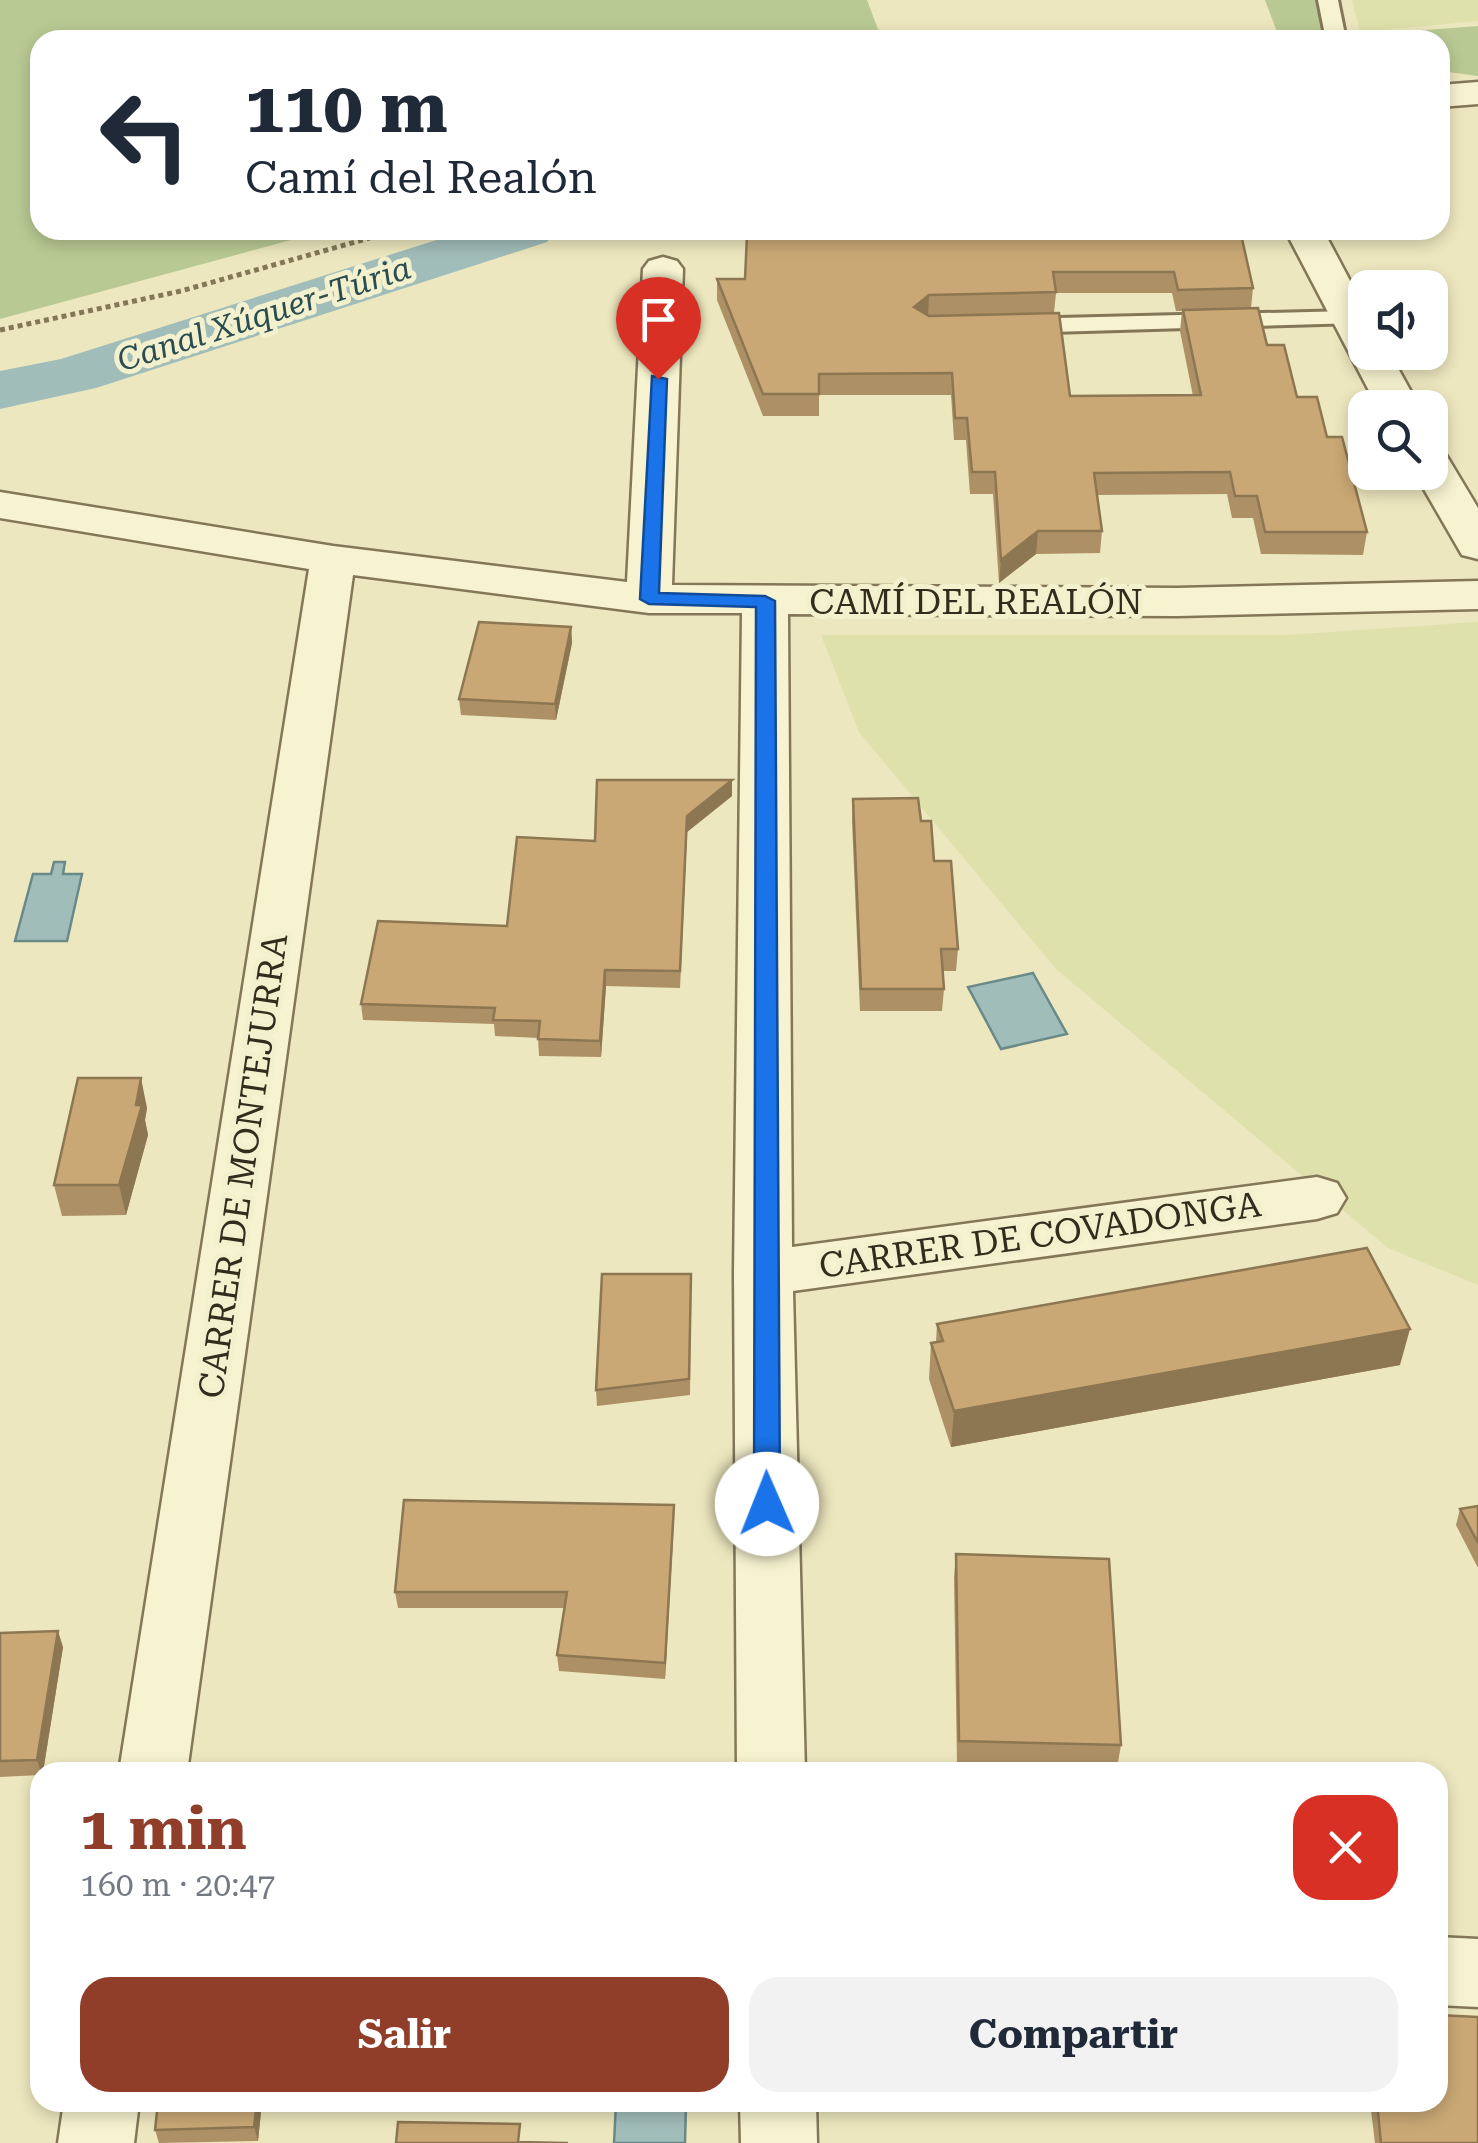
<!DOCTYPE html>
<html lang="es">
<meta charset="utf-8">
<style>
:root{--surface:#fff;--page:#f2f2f3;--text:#1f2937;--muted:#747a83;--accent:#903d2a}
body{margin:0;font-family:"Roboto Serif",serif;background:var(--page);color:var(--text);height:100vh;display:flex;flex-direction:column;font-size:38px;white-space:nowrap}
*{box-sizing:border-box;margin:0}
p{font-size:32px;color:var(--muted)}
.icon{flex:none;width:55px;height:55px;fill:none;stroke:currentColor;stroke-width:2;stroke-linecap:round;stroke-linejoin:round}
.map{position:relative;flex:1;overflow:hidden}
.details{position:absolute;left:30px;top:1762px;width:1418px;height:350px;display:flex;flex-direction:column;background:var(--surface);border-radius:30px;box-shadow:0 5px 15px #0003}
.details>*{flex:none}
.guide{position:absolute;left:30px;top:30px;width:1420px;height:210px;border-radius:30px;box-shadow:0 5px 15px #0003;background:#fff;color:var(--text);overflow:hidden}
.fabs{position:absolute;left:1348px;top:270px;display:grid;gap:20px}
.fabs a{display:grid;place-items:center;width:100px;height:100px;border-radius:20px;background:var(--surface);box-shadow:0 5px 15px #0003;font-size:50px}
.pin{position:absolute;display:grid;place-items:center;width:85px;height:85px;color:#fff;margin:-102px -42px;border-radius:50% 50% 50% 0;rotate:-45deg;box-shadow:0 0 10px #0007}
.pin .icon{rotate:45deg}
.me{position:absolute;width:110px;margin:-55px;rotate:359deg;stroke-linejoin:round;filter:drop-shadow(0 0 8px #0008)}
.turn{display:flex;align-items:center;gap:35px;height:210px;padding:0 50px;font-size:45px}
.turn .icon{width:130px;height:130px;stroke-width:2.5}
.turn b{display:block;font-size:70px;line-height:85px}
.round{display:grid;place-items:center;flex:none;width:105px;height:105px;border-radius:30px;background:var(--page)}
.headline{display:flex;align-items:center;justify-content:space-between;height:170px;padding:0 50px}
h1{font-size:60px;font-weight:700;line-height:75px;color:var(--accent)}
.action{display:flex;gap:20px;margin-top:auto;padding:20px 50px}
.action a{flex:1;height:115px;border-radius:30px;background:var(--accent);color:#fff;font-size:40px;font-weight:700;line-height:115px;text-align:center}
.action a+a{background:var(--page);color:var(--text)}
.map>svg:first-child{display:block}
.farmland{fill:#dfe1ac}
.green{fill:#b8c993}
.water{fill:#a1bdba;stroke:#698a88;stroke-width:2.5}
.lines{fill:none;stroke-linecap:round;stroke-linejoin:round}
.canal{fill:#a1bdba;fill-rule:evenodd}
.service-casing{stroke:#837758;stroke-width:6}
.minor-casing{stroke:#837758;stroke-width:5}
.path{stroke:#837758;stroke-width:5;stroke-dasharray:5 4;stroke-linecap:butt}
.service{fill:#f7f3d0;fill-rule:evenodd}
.minor{fill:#f7f3d0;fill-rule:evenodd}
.wall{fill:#ad9065;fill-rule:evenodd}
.shaded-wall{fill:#8d7652}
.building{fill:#c9a875;stroke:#8d7652;stroke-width:2.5}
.route{fill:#1a73e8;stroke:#114b97;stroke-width:2.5}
.labels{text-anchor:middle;stroke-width:10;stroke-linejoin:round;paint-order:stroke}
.far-water-label{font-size:32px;font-style:italic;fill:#2b4d52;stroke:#f3f0cd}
.street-label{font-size:35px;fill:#332b1c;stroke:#f3f0cd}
</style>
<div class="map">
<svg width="1478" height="2143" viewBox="0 0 1478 2143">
<rect width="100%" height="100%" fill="#ece7be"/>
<!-- farmland -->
<g class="farmland">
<path d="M 1352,0 L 1478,0 L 1478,21 L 1360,32 Z"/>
<path d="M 1478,622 L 1478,1285 L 1388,1248 L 1056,969 L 859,732 L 821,635 L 1286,635 Z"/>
</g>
<!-- green -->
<g class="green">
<path d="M 0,0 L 867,0 L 882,40 L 40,40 L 40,230 L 328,230 L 0,319 Z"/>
<path d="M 1265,0 L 1318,0 L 1326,38 L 1280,40 Z"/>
<path d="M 1478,26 L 1478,76 L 1440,71 L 1440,40 L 1333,37 Z"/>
</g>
<!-- water -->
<g class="water">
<path d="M 54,862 L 65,862 L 63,874 L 82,874 L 67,941 L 15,941 L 33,874 L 51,874 Z"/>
<path d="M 1033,973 L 1067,1034 L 1001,1049 L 968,987 Z"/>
<path d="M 616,2103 L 686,2103 L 685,2143 L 614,2143 Z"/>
</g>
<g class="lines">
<!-- canal -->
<path class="canal" d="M 468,230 L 556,230 L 547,242 L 96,388 L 0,409 L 0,371 L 61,359 Z"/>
<defs>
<g id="service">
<path d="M 1318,0 L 1338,0 L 1346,40 L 1326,40 Z"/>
<path d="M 1349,311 L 1361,318 L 1357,323 L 1018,333 L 1006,326 L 1018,319 Z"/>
</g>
<g id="minor">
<path d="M 1478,82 L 1478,104 L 1440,107 L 1440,85 Z"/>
<path d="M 1285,230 L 1323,230 L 1365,309 L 1365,352 L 1389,352 L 1420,408 L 1378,408 Z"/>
<path d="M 663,257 L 677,261 L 683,269 L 672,585 L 1177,588 L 1478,581 L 1478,609 L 1177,616 L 788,614 L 792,1247 L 1317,1177 L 1337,1183 L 1346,1198 L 1337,1213 L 1317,1219 L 793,1291 L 805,1772 L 737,1772 L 734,1273 L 742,613 L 649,613 L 353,575 L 187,1772 L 119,1772 L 309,569 L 0,518 L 0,492 L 333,546 L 627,582 L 643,269 L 649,261 Z"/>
<path d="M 1430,449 L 1445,453 L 1478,508 L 1478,559 L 1462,555 L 1414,472 L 1430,472 Z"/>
<path d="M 1438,1937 L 1478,1939 L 1478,2007 L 1438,2005 Z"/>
<path d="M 64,2102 L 139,2102 L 134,2143 L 58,2143 Z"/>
<path d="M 740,2102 L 816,2102 L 817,2143 L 741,2143 Z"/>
</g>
</defs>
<!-- service casing -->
<use href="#service" class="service-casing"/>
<!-- minor casing -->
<use href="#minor" class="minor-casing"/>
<!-- path -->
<path class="path" d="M 0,330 L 181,291 L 398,230"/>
<!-- service -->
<use href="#service" class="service"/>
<!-- minor -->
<use href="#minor" class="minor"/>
</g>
<!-- wall -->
<g class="wall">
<path d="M 1240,230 L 1253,288 L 1251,308 L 1267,345 L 1297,397 L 1327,437 L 1367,532 L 1363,555 L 1261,554 L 1253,518 L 1232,518 L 1227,494 L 1097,495 L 1102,531 L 1100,553 L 1036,554 L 999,583 L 993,494 L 970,494 L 966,440 L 954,440 L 951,395 L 819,395 L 819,416 L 763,416 L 717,300 L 717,279 L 745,279 L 787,235 ZM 1056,293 L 1172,293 L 1176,311 L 1182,311 L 1180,331 L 1193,396 L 1070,396 L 1054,313 Z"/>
<path d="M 571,627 L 572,643 L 556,720 L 461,715 L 459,699 Z"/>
<path d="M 732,796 L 687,832 L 680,988 L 606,986 L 601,1057 L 539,1056 L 538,1038 L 495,1036 L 494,1024 L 363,1020 L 361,1004 L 507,926 L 595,841 Z"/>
<path d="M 853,799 L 921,821 L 934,861 L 958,949 L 956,971 L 942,971 L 944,989 L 942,1011 L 860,1011 L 852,821 Z"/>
<path d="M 147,1108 L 145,1120 L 148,1135 L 126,1215 L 62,1216 L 54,1185 Z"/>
<path d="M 691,1274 L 690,1395 L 597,1406 L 596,1390 Z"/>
<path d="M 937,1324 L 1400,1365 L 951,1447 L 929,1379 L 931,1343 L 936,1342 Z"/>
<path d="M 674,1505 L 665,1679 L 559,1671 L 557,1655 L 565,1608 L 398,1608 L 395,1592 Z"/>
<path d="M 1478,1506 L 1478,1568 L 1456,1525 L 1460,1509 Z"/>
<path d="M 956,1554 L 1121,1745 L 1117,1768 L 957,1764 L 954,1577 Z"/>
<path d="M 0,1633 L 63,1647 L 43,1772 L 40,1772 L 40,1775 L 0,1777 Z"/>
<path d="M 262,2102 L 258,2141 L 159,2143 L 155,2130 Z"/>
<path d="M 1370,2102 L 1438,2102 L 1478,2143 L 1375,2143 Z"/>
</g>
<!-- shaded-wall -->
<g class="shaded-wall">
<path d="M 929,295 L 928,316 L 914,307 Z"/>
<path d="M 1038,531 L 1036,554 L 999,583 L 1001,560 Z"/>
<path d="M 571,627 L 572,643 L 556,720 L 555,704 Z"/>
<path d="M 732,780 L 732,796 L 687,832 L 680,988 L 687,816 Z"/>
<path d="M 605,970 L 606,986 L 601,1057 L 600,1041 Z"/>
<path d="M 141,1078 L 147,1108 L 145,1120 L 148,1135 L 126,1215 L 119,1185 Z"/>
<path d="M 1410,1329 L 1400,1365 L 951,1447 L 954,1411 Z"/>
<path d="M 674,1505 L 674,1521 L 665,1679 L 665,1663 Z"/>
<path d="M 58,1631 L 63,1647 L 43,1772 L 41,1772 L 37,1760 Z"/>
<path d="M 257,2102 L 262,2102 L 258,2141 L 254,2127 Z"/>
</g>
<!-- building -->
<g class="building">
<path d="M 787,230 L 1240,230 L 1253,288 L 1178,290 L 1174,272 L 1053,272 L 1056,292 L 929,295 L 914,307 L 929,316 L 1059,313 L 1070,396 L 1201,395 L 1183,310 L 1258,308 L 1267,345 L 1284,345 L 1297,397 L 1317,397 L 1327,437 L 1342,437 L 1367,532 L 1265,532 L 1257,496 L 1235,496 L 1230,472 L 1094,473 L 1102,531 L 1038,531 L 1001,560 L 995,472 L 972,472 L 967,418 L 955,418 L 952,373 L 819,374 L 819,394 L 763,394 L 717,279 L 745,279 L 747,235 L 787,235 Z"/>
<path d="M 479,622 L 571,627 L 555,704 L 459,699 Z"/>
<path d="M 597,780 L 732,780 L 687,816 L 680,971 L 605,970 L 600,1041 L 538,1039 L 540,1021 L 493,1020 L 495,1008 L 361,1004 L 378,921 L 507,926 L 517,837 L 595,841 Z"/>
<path d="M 918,798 L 921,821 L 931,821 L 934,861 L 951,861 L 958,949 L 941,949 L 944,989 L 861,989 L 853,799 Z"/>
<path d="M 78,1078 L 141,1078 L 136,1105 L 142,1105 L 119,1185 L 54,1185 Z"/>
<path d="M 1367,1248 L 1410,1329 L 954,1411 L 931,1343 L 943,1341 L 937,1324 Z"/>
<path d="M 602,1274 L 691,1274 L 689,1379 L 596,1390 Z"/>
<path d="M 404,1500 L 674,1505 L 665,1663 L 557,1655 L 567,1592 L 395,1592 Z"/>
<path d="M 1478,1506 L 1478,1543 L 1460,1509 Z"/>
<path d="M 956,1554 L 1109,1559 L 1121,1745 L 959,1741 Z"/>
<path d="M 58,1631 L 37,1760 L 0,1761 L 0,1633 Z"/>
<path d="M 1438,2015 L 1478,2017 L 1478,2143 L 1381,2143 L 1377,2102 L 1438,2102 Z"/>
<path d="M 158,2102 L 257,2102 L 254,2127 L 155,2130 Z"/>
<path d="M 398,2122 L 520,2124 L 518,2142 L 568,2143 L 396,2143 Z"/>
</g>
<!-- route -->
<path class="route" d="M 652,376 L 667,379 L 659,593 L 765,596 L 775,601 L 780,1504 L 767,1514 L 754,1504 L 756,607 L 649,604 L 640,599 Z"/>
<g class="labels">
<!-- far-water labels -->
<g class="far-water-label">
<text transform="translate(264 314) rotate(-18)" y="11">Canal Xúquer-Túria</text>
</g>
<!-- street labels -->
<g class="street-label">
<text x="976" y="614">CAMÍ DEL REALÓN</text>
<text transform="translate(243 1166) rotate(-82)" y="12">CARRER DE MONTEJURRA</text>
<text transform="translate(1040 1235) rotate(-8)" y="12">CARRER DE COVADONGA</text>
</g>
</g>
</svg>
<div class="fabs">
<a><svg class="icon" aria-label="sound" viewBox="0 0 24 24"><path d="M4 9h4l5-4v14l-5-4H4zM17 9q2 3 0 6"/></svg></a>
<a><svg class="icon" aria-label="search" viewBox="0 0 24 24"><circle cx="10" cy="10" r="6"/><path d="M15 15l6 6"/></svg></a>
</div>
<div class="pin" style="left:658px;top:379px;background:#d93025"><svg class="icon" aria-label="arrive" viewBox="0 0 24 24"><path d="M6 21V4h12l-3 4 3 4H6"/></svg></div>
<svg class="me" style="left:767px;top:1504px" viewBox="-20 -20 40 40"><circle r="19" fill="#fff"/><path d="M0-13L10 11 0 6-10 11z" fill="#1a73e8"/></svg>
<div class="guide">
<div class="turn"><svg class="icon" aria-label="left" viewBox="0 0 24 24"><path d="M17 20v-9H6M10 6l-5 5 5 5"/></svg><div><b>110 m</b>Camí del Realón</div></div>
</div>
<section class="details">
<div class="headline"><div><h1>1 min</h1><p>160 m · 20:47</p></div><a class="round" style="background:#d93025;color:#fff"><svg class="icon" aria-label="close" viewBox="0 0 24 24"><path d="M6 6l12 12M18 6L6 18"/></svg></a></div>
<div class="action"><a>Salir</a><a>Compartir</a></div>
</section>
</div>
